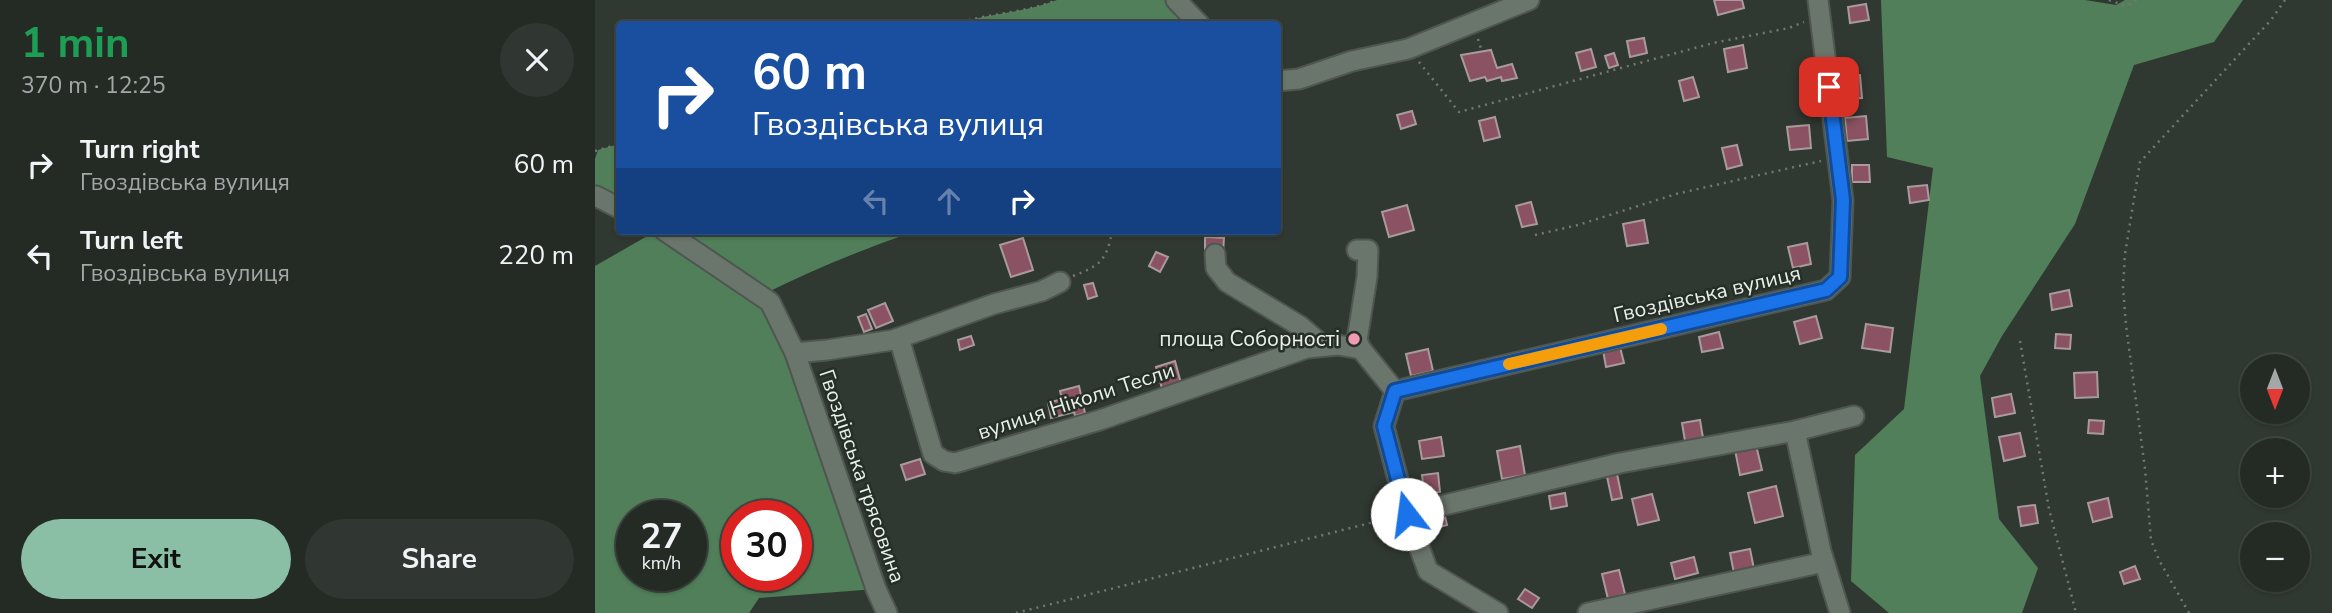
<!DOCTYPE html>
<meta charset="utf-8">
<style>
:root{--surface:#242b25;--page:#303732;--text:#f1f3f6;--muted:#a3a7a7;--line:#414742;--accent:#8abfa5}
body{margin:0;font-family:"Nunito Sans",sans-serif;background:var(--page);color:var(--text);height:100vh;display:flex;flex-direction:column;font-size:26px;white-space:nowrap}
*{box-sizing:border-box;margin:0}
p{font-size:23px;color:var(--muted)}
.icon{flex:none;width:38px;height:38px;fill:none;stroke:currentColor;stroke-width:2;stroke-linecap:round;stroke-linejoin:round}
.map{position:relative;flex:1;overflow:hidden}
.details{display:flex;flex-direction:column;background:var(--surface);width:595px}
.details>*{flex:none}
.top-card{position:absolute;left:21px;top:21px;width:665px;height:214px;border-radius:7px;box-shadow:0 2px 5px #0004,0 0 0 2px var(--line);background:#1a4fa0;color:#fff;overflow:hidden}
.needle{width:46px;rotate:180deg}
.fabs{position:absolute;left:1645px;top:354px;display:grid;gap:14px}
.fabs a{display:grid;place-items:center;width:70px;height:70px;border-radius:50%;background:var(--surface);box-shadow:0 2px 5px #0004,0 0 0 2px var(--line);font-size:35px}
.speed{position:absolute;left:21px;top:500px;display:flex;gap:14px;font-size:35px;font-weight:700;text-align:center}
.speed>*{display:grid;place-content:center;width:91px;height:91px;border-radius:50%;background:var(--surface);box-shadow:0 2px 5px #0004,0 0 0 2px var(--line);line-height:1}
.speed small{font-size:18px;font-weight:400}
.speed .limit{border:10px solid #d22;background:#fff;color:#111}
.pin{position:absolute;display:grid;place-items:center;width:60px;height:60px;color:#fff;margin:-30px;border-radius:14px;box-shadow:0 4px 10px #0006}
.me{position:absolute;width:77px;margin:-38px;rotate:345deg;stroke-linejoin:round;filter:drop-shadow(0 0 5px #0008)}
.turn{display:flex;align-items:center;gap:24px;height:147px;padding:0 21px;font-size:32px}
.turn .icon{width:91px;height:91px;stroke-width:2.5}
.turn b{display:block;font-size:49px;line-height:60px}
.lanes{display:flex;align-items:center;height:66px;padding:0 21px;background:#0003;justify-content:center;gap:35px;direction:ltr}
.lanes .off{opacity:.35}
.round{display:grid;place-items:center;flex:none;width:74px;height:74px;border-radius:37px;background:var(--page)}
.head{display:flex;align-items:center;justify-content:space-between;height:119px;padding:0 21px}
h1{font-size:42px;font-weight:700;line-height:52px;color:#1e9e55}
.primary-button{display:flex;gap:14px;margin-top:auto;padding:14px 21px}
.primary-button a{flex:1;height:80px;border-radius:42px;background:var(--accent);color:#111;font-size:28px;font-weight:700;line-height:80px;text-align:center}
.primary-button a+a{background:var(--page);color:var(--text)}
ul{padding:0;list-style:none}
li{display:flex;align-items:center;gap:21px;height:91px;padding:0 21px}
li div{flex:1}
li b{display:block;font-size:26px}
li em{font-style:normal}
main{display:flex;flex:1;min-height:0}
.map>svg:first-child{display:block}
.forest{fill:#507f59;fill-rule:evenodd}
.building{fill:#8a5262;stroke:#a99a9d;stroke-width:2}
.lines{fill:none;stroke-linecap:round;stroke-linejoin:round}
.minor-casing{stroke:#4e564f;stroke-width:23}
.path{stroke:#717972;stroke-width:2.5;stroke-dasharray:2 5;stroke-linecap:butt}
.minor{stroke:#6a756c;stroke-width:19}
.route-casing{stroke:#114b97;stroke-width:18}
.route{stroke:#1a73e8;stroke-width:12}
.slow{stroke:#f59e0b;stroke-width:12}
.poi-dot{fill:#f19ab3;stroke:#262f27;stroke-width:2.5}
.labels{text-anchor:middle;stroke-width:5;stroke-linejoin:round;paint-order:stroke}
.street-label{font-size:21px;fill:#e9efe9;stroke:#262f27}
.poi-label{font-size:21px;fill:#e9efe9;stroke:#262f27;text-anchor:end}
</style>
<main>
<section class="details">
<div class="head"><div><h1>1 min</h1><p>370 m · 12:25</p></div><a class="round"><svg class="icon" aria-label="close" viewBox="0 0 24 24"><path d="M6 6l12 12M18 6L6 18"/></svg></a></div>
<ul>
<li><svg class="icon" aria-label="right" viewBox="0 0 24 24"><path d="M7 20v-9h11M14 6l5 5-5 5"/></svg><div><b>Turn right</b><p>Гвоздівська вулиця</p></div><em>60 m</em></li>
<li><svg class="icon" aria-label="left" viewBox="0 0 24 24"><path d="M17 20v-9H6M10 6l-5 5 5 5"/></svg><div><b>Turn left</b><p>Гвоздівська вулиця</p></div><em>220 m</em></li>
</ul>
<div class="primary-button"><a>Exit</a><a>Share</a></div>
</section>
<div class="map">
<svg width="1737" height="613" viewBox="0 0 1737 613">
<rect width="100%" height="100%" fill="#303931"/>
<!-- forest -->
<g class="forest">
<path d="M 462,0 L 581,0 L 604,24 L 360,24 C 394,13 430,13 462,0 Z"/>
<path d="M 1286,0 L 1490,0 L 1521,5 L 1530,0 L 1648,0 L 1619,42 L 1539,65 L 1480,224 L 1407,336 L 1385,376 L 1404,519 L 1443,568 L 1427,613 L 1294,613 L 1256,581 L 1260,455 L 1309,409 L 1338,168 L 1292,157 Z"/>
<path d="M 24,144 L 24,208 L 0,191 L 0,159 L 3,150 Z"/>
<path d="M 61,231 L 321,231 C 268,249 217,270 167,295 L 175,302 L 281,589 L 164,598 L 154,613 L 0,613 L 0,266 ZM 37,516 L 96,516 L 96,576 L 37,576 ZM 142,516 L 201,516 L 201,576 L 142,576 Z"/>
</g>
<!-- building -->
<g class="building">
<path d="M 1119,0 L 1147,0 L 1149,8 L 1123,15 Z"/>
<path d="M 1271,4 L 1274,20 L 1255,23 L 1253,7 Z"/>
<path d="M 1049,38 L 1052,53 L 1035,57 L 1032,41 Z"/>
<path d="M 1148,45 L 1152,68 L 1133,72 L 1129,49 Z"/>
<path d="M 996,49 L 1001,67 L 986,71 L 981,53 Z"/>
<path d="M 896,50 L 902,68 L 917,64 L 922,78 L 907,81 L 906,77 L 892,81 L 890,77 L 875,81 L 866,55 Z"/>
<path d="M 1019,53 L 1023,65 L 1014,68 L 1010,56 Z"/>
<path d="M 1265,75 L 1267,98 L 1248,99 L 1246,77 Z"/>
<path d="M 1098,77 L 1104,97 L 1089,101 L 1084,81 Z"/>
<path d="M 817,111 L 821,124 L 806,129 L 802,115 Z"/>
<path d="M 1271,116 L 1273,139 L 1252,141 L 1250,118 Z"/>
<path d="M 900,117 L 905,137 L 889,141 L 884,121 Z"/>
<path d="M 1214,125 L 1216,148 L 1195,150 L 1192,127 Z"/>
<path d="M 1142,145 L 1147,165 L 1132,169 L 1127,148 Z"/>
<path d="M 1257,165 L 1274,165 L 1275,182 L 1257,182 Z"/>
<path d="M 1332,185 L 1334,200 L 1315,203 L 1313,187 Z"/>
<path d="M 936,202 L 942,224 L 927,227 L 921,206 Z"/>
<path d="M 812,205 L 819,230 L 794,237 L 787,212 Z"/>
<path d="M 1049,220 L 1053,243 L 1032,246 L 1028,224 Z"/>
<path d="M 610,237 L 629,238 L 628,253 L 610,253 Z"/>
<path d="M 428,238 L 438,270 L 416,277 L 405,245 Z"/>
<path d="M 1212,243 L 1216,264 L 1198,268 L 1193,247 Z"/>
<path d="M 561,252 L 573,257 L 565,272 L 554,266 Z"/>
<path d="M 498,283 L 502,296 L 493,299 L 489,285 Z"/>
<path d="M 1474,290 L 1477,306 L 1457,310 L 1455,294 Z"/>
<path d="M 290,303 L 298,321 L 281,328 L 273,310 Z"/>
<path d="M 271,314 L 277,329 L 269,332 L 263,317 Z"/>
<path d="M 1221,316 L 1227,338 L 1205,344 L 1199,322 Z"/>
<path d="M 1271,324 L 1298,328 L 1295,352 L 1267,348 Z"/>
<path d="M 1124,332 L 1128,348 L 1107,352 L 1104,337 Z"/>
<path d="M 1461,334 L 1476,335 L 1475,349 L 1460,348 Z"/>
<path d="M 376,336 L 379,345 L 365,350 L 363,340 Z"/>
<path d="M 1025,347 L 1029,363 L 1011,367 L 1008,350 Z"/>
<path d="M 833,349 L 838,371 L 816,376 L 811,354 Z"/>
<path d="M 580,361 L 587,387 L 568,392 L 561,367 Z"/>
<path d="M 1502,372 L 1503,397 L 1480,398 L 1479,373 Z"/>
<path d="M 484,386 L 490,413 L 480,416 L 479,412 L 456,418 L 453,403 L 467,399 L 465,391 Z"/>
<path d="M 1416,394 L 1420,413 L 1400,417 L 1397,398 Z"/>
<path d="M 1105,420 L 1108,438 L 1090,441 L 1087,423 Z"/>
<path d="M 1494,420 L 1509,421 L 1508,434 L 1493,433 Z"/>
<path d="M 1425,433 L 1430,456 L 1409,461 L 1404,437 Z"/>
<path d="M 846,437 L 849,456 L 827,459 L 824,441 Z"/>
<path d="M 1161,445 L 1167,470 L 1145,475 L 1140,450 Z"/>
<path d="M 925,446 L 930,475 L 907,479 L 902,451 Z"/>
<path d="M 325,459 L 330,474 L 311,480 L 306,465 Z"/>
<path d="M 1021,469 L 1027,498 L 1017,500 L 1011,472 Z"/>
<path d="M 843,473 L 845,492 L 829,494 L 827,475 Z"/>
<path d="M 1181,486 L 1188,516 L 1160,523 L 1153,493 Z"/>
<path d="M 970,493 L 972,506 L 956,509 L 954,496 Z"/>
<path d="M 1057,494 L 1064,520 L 1043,525 L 1037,499 Z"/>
<path d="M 1513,498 L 1517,517 L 1498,522 L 1493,503 Z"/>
<path d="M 1440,505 L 1443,523 L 1426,526 L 1423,507 Z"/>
<path d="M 849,512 L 852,525 L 836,529 L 834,515 Z"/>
<path d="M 1155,549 L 1159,569 L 1139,573 L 1135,553 Z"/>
<path d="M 1099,557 L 1103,573 L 1080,579 L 1076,563 Z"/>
<path d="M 1540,566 L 1545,579 L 1529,584 L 1525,572 Z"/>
<path d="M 1024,570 L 1030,594 L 1013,599 L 1007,574 Z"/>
<path d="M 930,589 L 944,598 L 937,608 L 923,599 Z"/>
</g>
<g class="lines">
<defs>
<g id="minor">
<path d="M 581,0 L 604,24"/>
<path d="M 682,81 L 704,79 L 757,61 L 813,49 L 934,0"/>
<path d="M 1,196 L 24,208"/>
<path d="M 70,231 L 175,302 L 200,353 L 281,589 L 292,613"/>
<path d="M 762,250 L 773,250 L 773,252 L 772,277 L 762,340 L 766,349"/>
<path d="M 620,254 L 621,268 L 632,282 L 705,326 L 728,346"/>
<path d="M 304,338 L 338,454 L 349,461 L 360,463 L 505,420 L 712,348 L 743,345 L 766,349 L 800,391"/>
<path d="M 200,353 L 232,350 L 298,340 L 399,304 L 447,291 L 465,282"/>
<path d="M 1200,431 L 1226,551 L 1245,613"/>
<path d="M 812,514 L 1025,463 L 1200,431 L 1259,416"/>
<path d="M 903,613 L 833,571 L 812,514 L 789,426 L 800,391 L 1231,290 L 1245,277 L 1248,200 L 1223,0"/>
<path d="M 993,613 L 1229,562"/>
</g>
</defs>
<!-- minor casing -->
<use href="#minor" class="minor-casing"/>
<!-- path -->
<g class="path">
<path d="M 1514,0 L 1531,6 L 1542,0"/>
<path d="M 360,24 C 394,13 430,13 462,0"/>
<path d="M 883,39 L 887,52"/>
<path d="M 824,62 L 864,112 L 1118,43 L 1194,28 L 1209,22"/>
<path d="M 0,151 L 24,144"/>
<path d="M 940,235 L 983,225 L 1081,194 L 1226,161"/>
<path d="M 478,276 C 504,266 512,261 517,231"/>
<path d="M 1425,341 L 1454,509 L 1481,613"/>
<path d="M 421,613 L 795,518"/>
<path d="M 1594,613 L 1564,560 L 1556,540 L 1550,469 L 1531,325 L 1528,287 L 1530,254 L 1545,162 L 1676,20 L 1690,0"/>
</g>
<!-- minor -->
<use href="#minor" class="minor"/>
</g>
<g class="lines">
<defs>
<path id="route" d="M 812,514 L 789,426 L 800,391 L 1231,290 L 1245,277 L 1248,200 L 1234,87"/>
</defs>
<!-- route casing -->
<use href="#route" class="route-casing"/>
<!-- route -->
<use href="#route" class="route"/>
<!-- slow -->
<path class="slow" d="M 914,364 L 1066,329"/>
</g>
<!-- markers -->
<circle class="poi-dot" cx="759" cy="339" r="7"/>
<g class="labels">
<!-- street labels -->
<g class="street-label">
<text transform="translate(1112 294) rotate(-13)" y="7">Гвоздівська вулиця</text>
<text transform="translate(481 401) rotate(-18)" y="7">вулиця Ніколи Тесли</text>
<text transform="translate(267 476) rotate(71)" y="7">Гвоздівська трясовина</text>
</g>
<!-- poi labels -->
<g class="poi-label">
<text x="745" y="346">площа Соборності</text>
</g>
</g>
</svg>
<div class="fabs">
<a><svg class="needle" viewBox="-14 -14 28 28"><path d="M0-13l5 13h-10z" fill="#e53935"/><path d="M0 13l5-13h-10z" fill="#a3a7a7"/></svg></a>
<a>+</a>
<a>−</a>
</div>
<div class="speed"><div>27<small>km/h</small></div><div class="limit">30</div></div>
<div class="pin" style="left:1234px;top:87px;background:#d93025"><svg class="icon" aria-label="arrive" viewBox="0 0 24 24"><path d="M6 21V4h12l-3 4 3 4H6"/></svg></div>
<svg class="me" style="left:812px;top:514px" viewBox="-20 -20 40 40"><circle r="19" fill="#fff"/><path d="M0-13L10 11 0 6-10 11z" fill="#1a73e8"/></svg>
<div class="top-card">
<div class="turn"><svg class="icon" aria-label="right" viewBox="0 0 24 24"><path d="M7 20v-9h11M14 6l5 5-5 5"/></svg><div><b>60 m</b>Гвоздівська вулиця</div></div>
<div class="lanes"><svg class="icon off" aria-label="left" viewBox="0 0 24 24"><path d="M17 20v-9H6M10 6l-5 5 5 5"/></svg><svg class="icon off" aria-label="ahead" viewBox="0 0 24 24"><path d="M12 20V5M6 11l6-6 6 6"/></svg><svg class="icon" aria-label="right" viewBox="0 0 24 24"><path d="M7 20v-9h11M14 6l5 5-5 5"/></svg></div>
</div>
</div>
</main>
